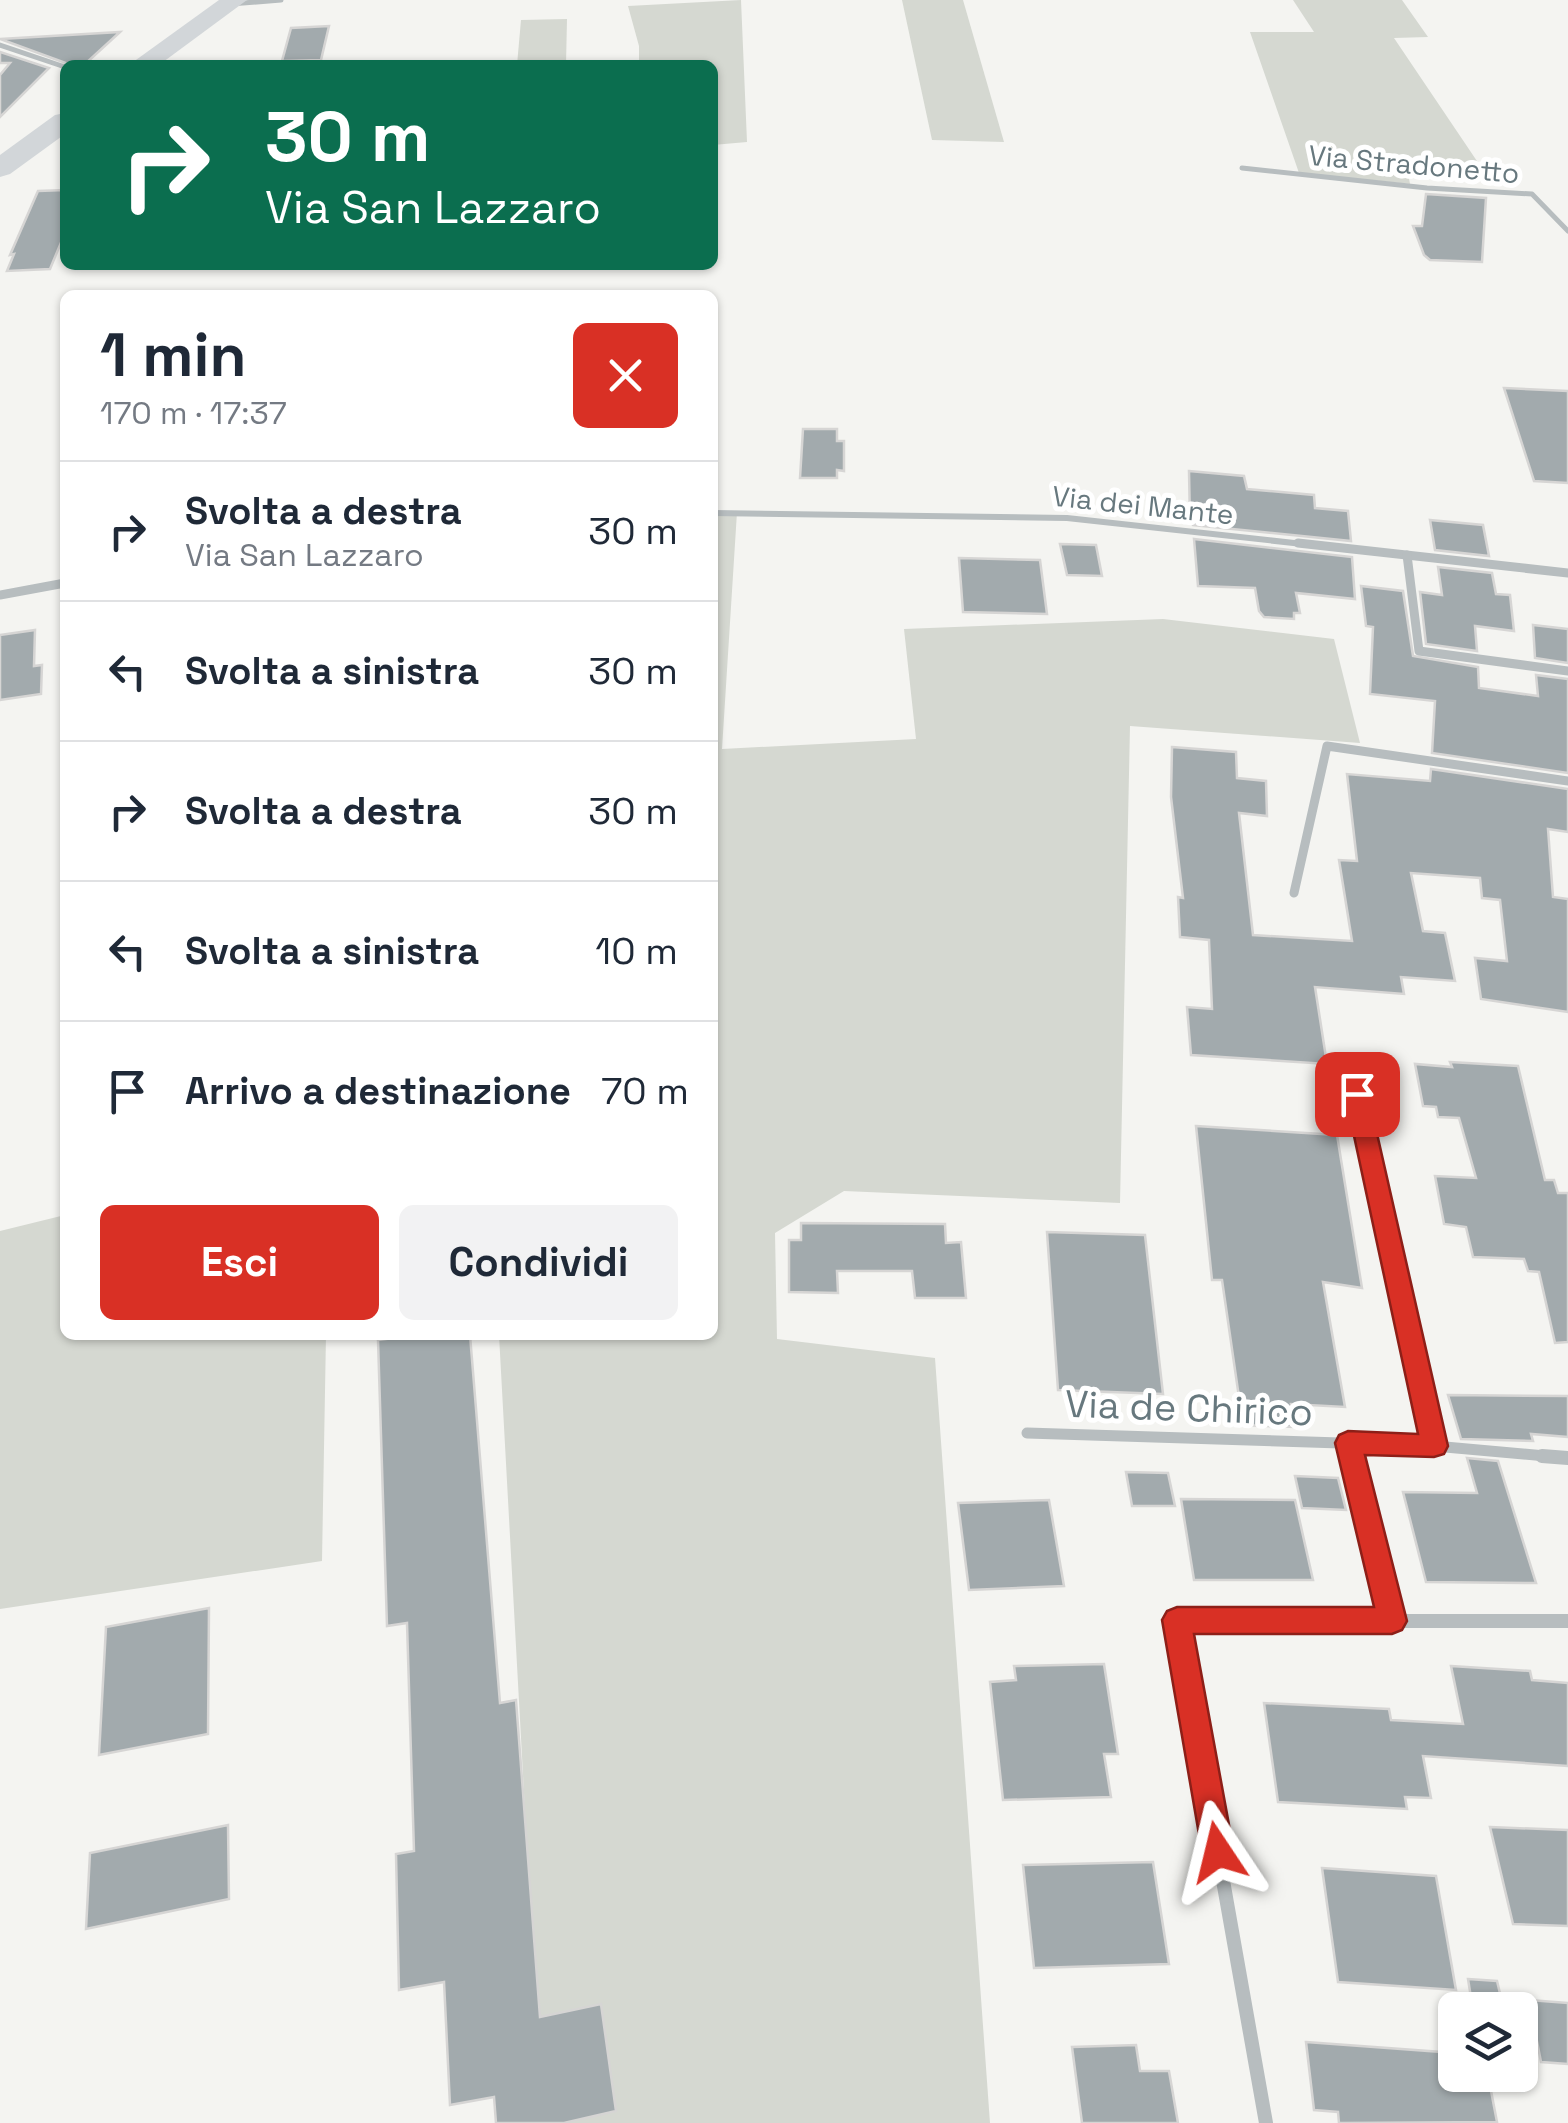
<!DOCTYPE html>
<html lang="it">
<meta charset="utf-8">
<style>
:root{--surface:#fff;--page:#f2f2f3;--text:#1f2937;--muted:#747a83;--line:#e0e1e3;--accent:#d93025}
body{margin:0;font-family:"Space Grotesk",sans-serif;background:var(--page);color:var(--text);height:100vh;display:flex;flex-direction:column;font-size:38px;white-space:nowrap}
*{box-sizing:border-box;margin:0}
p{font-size:32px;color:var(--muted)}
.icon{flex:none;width:55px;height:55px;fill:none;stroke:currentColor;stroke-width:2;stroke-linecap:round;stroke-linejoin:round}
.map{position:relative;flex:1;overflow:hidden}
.sheet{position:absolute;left:60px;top:290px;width:658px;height:1050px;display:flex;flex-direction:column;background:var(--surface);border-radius:15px;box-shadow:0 2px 8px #0004}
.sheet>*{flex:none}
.hud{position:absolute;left:60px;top:60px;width:658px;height:210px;border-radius:15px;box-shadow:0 2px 8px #0004;background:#0b6e4f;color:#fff;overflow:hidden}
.controls{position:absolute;left:1438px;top:1992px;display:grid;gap:20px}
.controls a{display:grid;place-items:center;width:100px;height:100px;border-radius:15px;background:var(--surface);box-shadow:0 2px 8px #0004;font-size:50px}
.pin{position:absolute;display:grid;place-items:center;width:85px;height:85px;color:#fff;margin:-42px;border-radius:20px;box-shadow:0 5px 15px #0006}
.me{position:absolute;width:110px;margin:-55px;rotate:350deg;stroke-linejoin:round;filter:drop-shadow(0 0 8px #0008)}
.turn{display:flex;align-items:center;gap:35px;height:210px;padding:0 40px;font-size:45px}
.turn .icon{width:130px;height:130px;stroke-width:2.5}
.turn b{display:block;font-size:70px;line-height:85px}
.round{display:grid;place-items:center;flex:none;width:105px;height:105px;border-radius:15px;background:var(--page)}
.overview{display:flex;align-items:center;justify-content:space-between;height:170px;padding:0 40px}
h1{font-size:60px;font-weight:700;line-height:75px}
.action{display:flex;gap:20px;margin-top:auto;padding:20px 40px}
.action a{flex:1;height:115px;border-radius:15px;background:var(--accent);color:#fff;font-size:40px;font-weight:700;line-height:115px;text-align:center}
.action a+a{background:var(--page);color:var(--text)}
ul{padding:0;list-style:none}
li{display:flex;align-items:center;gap:30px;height:140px;padding:0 40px;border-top:2px solid var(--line)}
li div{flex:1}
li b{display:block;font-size:38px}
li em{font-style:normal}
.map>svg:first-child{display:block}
.green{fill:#d5d8d1}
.building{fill:#a2aaad;stroke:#d6d5d4;stroke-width:2.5}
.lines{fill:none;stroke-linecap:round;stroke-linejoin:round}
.minor-far4{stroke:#b7bdbf;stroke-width:5}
.minor-far3{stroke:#b7bdbf;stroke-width:6}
.minor-far2{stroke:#b7bdbf;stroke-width:9}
.minor-far1{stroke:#b7bdbf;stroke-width:11}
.minor{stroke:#b7bdbf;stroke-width:14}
.secondary{fill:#d2d6d9;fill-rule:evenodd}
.route{fill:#d93025;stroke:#8d1f18;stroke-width:2.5}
.labels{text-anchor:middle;stroke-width:10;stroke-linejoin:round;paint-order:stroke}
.far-street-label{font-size:28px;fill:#67787e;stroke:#fff}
.near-street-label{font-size:38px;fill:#67787e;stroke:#fff}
</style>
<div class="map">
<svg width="1568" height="2123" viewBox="0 0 1568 2123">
<rect width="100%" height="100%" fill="#f4f4f1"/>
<!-- green -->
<g class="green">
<path d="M 741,0 L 747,142 L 713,145 L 712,65 L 639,65 L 639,46 L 628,6 Z"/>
<path d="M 902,0 L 963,0 L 1004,142 L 932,140 Z"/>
<path d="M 1293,0 L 1402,0 L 1428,37 L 1394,38 L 1483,170 L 1406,162 L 1410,184 L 1299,173 L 1250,32 L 1314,32 Z"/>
<path d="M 567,19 L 566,65 L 517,65 L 521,20 Z"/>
<path d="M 713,512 L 737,512 L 722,749 L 916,739 L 904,629 L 1163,619 L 1334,639 L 1360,743 L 1130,726 L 1120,1203 L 844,1191 L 775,1233 L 777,1339 L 935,1358 L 990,2123 L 542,2123 L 499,1335 L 712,1335 Z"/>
<path d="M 65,1215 L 65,1335 L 326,1335 L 322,1561 L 0,1609 L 0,1231 Z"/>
</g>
<!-- building -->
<g class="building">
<path d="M 329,26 L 321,60 L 282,61 L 291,28 Z"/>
<path d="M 120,32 L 84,65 L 71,65 L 0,39 Z"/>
<path d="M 0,52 L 49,68 L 0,117 L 0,75 L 10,63 L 0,63 Z"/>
<path d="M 65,190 L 65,233 L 50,269 L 7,271 L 14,254 L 10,255 L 38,191 Z"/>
<path d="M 1426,194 L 1486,198 L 1482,262 L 1430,260 L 1424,255 L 1413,226 L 1422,226 Z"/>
<path d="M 1504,388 L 1568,391 L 1568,483 L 1534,481 Z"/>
<path d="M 803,429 L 837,429 L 837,441 L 844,441 L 844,471 L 837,470 L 837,478 L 800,478 Z"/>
<path d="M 1189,471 L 1244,476 L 1247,489 L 1314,495 L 1315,508 L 1348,511 L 1351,541 L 1193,525 L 1190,522 Z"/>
<path d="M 1430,520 L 1483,525 L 1489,556 L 1435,550 Z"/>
<path d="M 1194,539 L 1352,557 L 1355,599 L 1296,593 L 1300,613 L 1294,613 L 1294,619 L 1264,617 L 1259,611 L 1255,588 L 1198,586 Z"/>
<path d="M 1060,544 L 1096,545 L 1102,576 L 1067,575 Z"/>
<path d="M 959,558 L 1040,560 L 1047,614 L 963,612 Z"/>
<path d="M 1438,567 L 1492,573 L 1496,594 L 1510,595 L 1514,631 L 1475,626 L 1477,651 L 1426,644 L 1420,592 L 1442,595 Z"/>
<path d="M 1361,586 L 1403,591 L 1413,656 L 1478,667 L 1479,688 L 1538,696 L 1536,675 L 1568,679 L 1568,773 L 1432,753 L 1435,701 L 1370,694 L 1373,627 L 1366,626 Z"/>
<path d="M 1533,625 L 1568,629 L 1568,663 L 1535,658 Z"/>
<path d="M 35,630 L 34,666 L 42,665 L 41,694 L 0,700 L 0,635 Z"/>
<path d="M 1172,747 L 1236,752 L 1237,778 L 1266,781 L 1267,816 L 1239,813 L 1253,935 L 1352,941 L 1339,860 L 1357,861 L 1347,774 L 1430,781 L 1431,769 L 1568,789 L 1568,832 L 1548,829 L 1553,897 L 1568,899 L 1568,1012 L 1481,999 L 1475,958 L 1507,961 L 1500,900 L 1482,898 L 1480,878 L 1411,873 L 1423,931 L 1445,933 L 1455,981 L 1401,977 L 1404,994 L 1315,987 L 1327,1064 L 1191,1055 L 1187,1007 L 1212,1009 L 1209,940 L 1180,937 L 1178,897 L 1183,898 L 1171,797 Z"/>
<path d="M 1450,1062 L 1518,1066 L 1545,1180 L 1554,1180 L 1558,1193 L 1568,1193 L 1568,1342 L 1555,1343 L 1539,1272 L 1528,1271 L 1524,1259 L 1473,1257 L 1466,1227 L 1444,1224 L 1435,1176 L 1476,1178 L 1459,1118 L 1438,1117 L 1436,1107 L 1423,1106 L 1415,1064 L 1452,1067 Z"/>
<path d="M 1196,1126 L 1337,1135 L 1362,1288 L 1323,1282 L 1345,1407 L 1291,1404 L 1294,1427 L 1243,1425 L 1222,1280 L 1212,1280 Z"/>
<path d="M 801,1223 L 945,1224 L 946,1243 L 961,1242 L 966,1298 L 915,1298 L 912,1271 L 837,1271 L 838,1293 L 789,1292 L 789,1240 L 801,1240 Z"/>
<path d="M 1047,1232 L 1145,1235 L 1163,1394 L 1058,1390 Z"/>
<path d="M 417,1335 L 470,1335 L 500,1703 L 516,1700 L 540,2017 L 601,2004 L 616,2111 L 564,2123 L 496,2123 L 494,2097 L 450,2105 L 444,1982 L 399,1990 L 396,1854 L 414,1851 L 407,1623 L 387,1626 L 378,1340 Z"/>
<path d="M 1448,1395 L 1568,1396 L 1568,1437 L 1531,1434 L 1533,1441 L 1461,1439 Z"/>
<path d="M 1467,1458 L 1498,1461 L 1536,1583 L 1426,1582 L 1403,1492 L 1477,1493 Z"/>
<path d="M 1126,1472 L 1168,1473 L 1175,1506 L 1132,1506 Z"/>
<path d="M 1295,1476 L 1338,1478 L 1346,1510 L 1302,1508 Z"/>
<path d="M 1181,1499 L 1295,1500 L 1313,1580 L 1194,1580 Z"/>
<path d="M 1049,1500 L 1064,1586 L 969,1590 L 958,1503 Z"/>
<path d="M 209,1608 L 208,1734 L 99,1755 L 106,1627 Z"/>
<path d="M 1104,1664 L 1118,1754 L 1104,1754 L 1111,1797 L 1003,1800 L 990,1682 L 1016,1680 L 1014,1666 Z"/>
<path d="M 1451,1666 L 1530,1671 L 1532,1680 L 1568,1683 L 1568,1766 L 1423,1756 L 1431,1798 L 1405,1797 L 1407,1809 L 1278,1802 L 1264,1703 L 1389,1709 L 1391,1720 L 1463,1724 Z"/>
<path d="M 228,1825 L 229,1899 L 86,1929 L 90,1853 Z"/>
<path d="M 1490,1827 L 1568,1830 L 1568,1926 L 1513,1924 Z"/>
<path d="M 1153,1862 L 1169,1964 L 1034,1968 L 1023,1865 Z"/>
<path d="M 1322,1868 L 1436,1876 L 1456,1990 L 1338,1982 Z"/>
<path d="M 1468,1979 L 1497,1981 L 1504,2010 L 1473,2010 Z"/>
<path d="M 1529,2000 L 1568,2003 L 1568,2064 L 1541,2062 Z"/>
<path d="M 1306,2042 L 1455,2053 L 1455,2075 L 1488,2075 L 1497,2122 L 1339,2123 L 1338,2112 L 1314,2110 Z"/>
<path d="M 1136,2045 L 1140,2071 L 1169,2071 L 1178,2123 L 1082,2123 L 1072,2047 Z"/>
</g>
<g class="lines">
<!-- minor-far4 -->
<g class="minor-far4">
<path d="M 230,4 L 281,0"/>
<path d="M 0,45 L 65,67"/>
<path d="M 1242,168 L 1427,188 L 1532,194 L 1568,231"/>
</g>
<!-- minor-far3 -->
<path class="minor-far3" d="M 712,513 L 1067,518 L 1321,546"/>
<!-- minor-far2 -->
<g class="minor-far2">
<path d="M 1298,543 L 1568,573"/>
<path d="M 1407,555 L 1419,651 L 1568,671"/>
<path d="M 0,595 L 65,583"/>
<path d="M 1294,893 L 1327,746 L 1568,781"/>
</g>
<!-- minor-far1 -->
<g class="minor-far1">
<path d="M 1357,1094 L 1434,1446"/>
<path d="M 1027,1433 L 1434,1446 L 1568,1458"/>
<path d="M 1348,1443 L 1352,1458"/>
</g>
<!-- minor -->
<g class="minor">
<path d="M 1351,1456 L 1392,1621"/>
<path d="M 1542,1456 L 1568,1458"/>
<path d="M 1266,2123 L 1177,1621 L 1568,1621"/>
</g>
<!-- secondary -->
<g class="secondary">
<path d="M 219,0 L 247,0 L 159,65 L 129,65 Z"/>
<path d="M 65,113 L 65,134 L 10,174 L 0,177 L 0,155 L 55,115 Z"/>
</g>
</g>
<!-- route -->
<path class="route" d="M 1357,1086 L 1368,1094 L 1448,1446 L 1444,1454 L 1434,1457 L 1365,1455 L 1407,1621 L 1402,1630 L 1392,1634 L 1194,1634 L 1234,1852 L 1229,1864 L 1218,1869 L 1207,1864 L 1202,1852 L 1162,1620 L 1167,1611 L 1177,1607 L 1374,1607 L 1335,1443 L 1339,1435 L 1348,1431 L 1418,1434 L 1345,1094 Z"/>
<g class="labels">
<!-- far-street labels -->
<g class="far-street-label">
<text transform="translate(1414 164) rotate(5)" y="10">Via Stradonetto</text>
<text transform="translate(1143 505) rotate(6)" y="10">Via dei Mante</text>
</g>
<!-- near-street labels -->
<g class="near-street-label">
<text transform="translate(1189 1408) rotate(2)" y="13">Via de Chirico</text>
</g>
</g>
</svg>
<div class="controls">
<a><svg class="icon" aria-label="layers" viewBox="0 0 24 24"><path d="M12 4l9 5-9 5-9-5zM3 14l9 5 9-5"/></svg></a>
</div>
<div class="pin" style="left:1357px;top:1094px;background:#d93025"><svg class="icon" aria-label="arrive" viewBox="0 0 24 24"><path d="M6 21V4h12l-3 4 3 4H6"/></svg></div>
<svg class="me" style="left:1218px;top:1852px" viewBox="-20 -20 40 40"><path d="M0-17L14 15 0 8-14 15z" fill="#d93025" stroke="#fff" stroke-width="4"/></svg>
<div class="hud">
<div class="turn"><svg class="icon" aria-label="right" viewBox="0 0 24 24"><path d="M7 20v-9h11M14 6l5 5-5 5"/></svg><div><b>30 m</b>Via San Lazzaro</div></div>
</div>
<section class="sheet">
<div class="overview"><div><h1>1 min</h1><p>170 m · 17:37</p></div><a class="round" style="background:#d93025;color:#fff"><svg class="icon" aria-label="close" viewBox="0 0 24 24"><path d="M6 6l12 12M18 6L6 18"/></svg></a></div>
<ul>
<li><svg class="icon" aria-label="right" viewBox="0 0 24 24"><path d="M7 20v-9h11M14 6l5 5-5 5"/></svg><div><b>Svolta a destra</b><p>Via San Lazzaro</p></div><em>30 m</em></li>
<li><svg class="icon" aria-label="left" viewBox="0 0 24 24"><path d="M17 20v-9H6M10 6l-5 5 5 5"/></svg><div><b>Svolta a sinistra</b></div><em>30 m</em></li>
<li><svg class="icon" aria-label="right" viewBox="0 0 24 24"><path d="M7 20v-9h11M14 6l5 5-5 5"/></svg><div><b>Svolta a destra</b></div><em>30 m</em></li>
<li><svg class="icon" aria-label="left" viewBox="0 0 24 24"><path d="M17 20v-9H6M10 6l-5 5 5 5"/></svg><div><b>Svolta a sinistra</b></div><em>10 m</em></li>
<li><svg class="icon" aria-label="arrive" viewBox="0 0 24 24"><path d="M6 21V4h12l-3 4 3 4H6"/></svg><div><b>Arrivo a destinazione</b></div><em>70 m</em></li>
</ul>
<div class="action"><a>Esci</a><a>Condividi</a></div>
</section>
</div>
